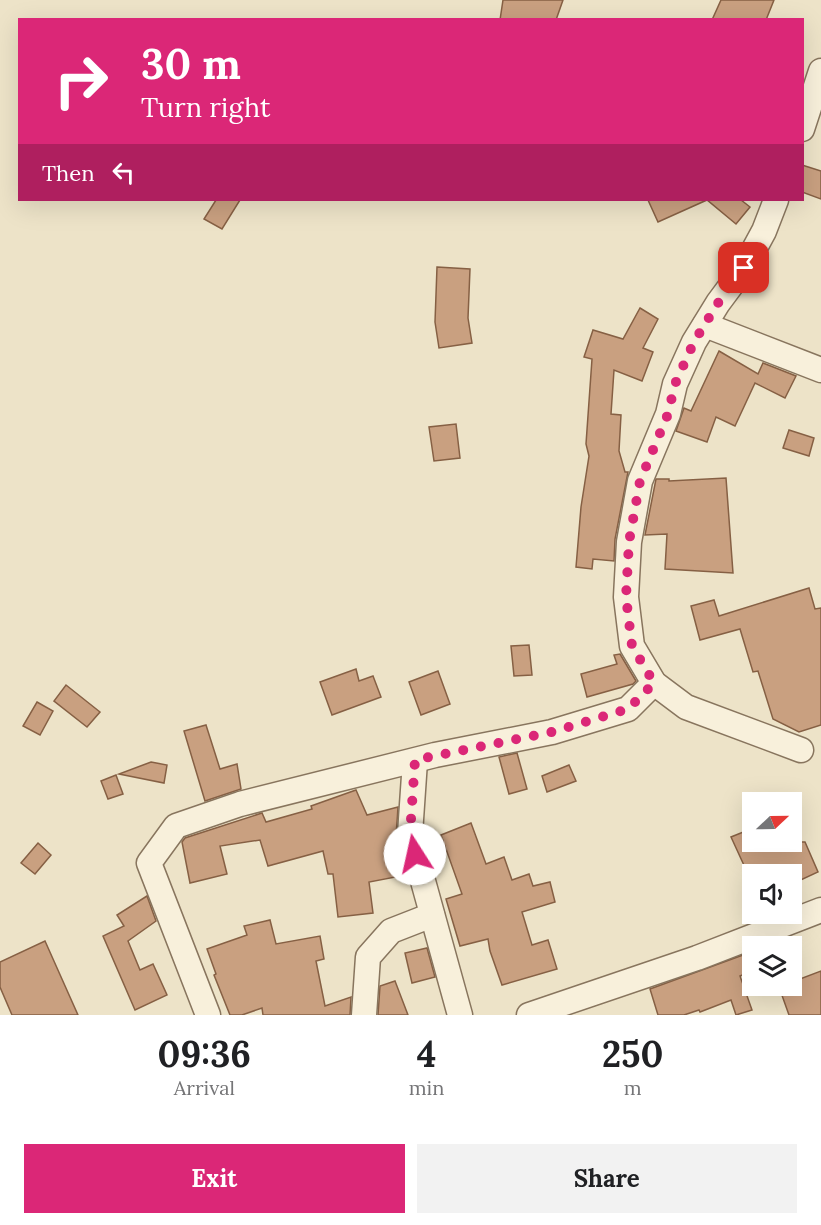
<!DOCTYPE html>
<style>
:root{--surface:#fff;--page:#f2f2f2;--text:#202124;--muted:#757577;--accent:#db2777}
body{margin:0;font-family:Lora,serif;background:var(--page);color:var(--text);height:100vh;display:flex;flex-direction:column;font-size:22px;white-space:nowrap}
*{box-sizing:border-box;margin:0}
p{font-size:20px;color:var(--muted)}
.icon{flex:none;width:33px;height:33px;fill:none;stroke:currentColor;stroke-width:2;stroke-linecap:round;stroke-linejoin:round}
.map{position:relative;height:1015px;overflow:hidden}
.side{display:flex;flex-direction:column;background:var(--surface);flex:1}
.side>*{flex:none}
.guide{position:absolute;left:18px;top:18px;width:786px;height:183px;border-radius:0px;box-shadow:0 6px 24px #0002;background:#db2777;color:#fff;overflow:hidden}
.needle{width:39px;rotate:68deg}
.controls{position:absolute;left:742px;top:792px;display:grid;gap:12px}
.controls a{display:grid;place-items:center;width:60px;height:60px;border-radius:0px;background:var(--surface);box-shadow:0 6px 24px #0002;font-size:30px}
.pin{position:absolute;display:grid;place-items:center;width:51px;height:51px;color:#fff;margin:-26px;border-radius:12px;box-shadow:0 3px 9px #0006}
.me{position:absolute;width:66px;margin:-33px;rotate:350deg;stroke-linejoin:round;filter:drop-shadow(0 0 4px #0008)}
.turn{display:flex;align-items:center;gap:21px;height:126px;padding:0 24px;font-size:27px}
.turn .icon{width:78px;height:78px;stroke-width:2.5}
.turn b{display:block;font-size:42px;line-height:51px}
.then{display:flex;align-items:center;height:57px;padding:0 24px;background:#0003;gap:12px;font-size:22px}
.eta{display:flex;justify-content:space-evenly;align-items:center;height:102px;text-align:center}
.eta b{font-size:36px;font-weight:700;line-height:42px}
.action{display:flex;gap:12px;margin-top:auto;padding:12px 24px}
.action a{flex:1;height:69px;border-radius:0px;background:var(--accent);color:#fff;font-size:24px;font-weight:700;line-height:69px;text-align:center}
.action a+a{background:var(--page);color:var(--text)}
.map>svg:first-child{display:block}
.building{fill:#c9a080;stroke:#866044;stroke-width:1.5}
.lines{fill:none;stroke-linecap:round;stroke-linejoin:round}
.street-casing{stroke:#88755e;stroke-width:27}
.street{stroke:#f8f0db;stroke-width:24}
.route{stroke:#db2777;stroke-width:10;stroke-dasharray:0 18}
</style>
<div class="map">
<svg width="821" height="1015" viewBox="0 0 821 1015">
<rect width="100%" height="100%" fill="#ede3c8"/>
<!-- building -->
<g class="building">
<path d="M 503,0 L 563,0 L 556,20 L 500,20 Z"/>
<path d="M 721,0 L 774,0 L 766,20 L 712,20 Z"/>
<path d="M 802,165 L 821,171 L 821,199 L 802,192 Z"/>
<path d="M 216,200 L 240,200 L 222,229 L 204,219 Z"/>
<path d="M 648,200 L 741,200 L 750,207 L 736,224 L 707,200 L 658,222 Z"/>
<path d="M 437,267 L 470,269 L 468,318 L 472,343 L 439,348 L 435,322 Z"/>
<path d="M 640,308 L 658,319 L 643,348 L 653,352 L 642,381 L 614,370 L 611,414 L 621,415 L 619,451 L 625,472 L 628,472 L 615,539 L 614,561 L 593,559 L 592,569 L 576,567 L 581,507 L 589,456 L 586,444 L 592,359 L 584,357 L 593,330 L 623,339 Z"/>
<path d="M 719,351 L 758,374 L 763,363 L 796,376 L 785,398 L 755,383 L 735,426 L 716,417 L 707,442 L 676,431 L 684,408 L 691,411 Z"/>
<path d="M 456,424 L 460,458 L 434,461 L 429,427 Z"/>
<path d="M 789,430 L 814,438 L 809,456 L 783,448 Z"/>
<path d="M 726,478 L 733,573 L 665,569 L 667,534 L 645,535 L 656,479 L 669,479 L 669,481 Z"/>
<path d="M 809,588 L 815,609 L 821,608 L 821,725 L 799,732 L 773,719 L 758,671 L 753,672 L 740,629 L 700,640 L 691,606 L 714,600 L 719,616 Z"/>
<path d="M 529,645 L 532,675 L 514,676 L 511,646 Z"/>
<path d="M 620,654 L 636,681 L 633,684 L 587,697 L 581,674 L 617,664 L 614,655 Z"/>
<path d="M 356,669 L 359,681 L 373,676 L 381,697 L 332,715 L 320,682 Z"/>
<path d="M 438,671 L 450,704 L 421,715 L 409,682 Z"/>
<path d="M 66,685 L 100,712 L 87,727 L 54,701 Z"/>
<path d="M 37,702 L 53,711 L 40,735 L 23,726 Z"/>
<path d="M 206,725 L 220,769 L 237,764 L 241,789 L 205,801 L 184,731 Z"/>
<path d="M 517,753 L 527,789 L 509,794 L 499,757 Z"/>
<path d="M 151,762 L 167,765 L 164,783 L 119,774 Z"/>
<path d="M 569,765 L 576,781 L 547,792 L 542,776 Z"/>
<path d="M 116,775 L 123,794 L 108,799 L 101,781 Z"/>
<path d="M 356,790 L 367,815 L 398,807 L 396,837 L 406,875 L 369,882 L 373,913 L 338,917 L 333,874 L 328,874 L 323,851 L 268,866 L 260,840 L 220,846 L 227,874 L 190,883 L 182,842 L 185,838 L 262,813 L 266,822 L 312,809 L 311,806 Z"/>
<path d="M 471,823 L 486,864 L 504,857 L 512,880 L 529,874 L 533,886 L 550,882 L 555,902 L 522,912 L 532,945 L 548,940 L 557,969 L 502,985 L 490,951 L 488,939 L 460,946 L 446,899 L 462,894 L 441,835 Z"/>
<path d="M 753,828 L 753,842 L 805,842 L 818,872 L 792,884 L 792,874 L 748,874 L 731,837 Z"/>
<path d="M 38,843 L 51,855 L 35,874 L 21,863 Z"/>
<path d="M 147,896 L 156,921 L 128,941 L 140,970 L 153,964 L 167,995 L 135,1010 L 103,936 L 124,926 L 117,915 Z"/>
<path d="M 270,920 L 276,944 L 320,936 L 324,959 L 316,961 L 325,1006 L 351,997 L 350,1015 L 263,1015 L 262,1008 L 242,1015 L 230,1015 L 214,975 L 216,974 L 207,949 L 247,935 L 244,926 Z"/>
<path d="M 45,941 L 78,1015 L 12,1015 L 0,987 L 0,962 Z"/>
<path d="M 427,948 L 435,977 L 412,983 L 405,953 Z"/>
<path d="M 743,955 L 750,972 L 740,976 L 752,1010 L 736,1015 L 731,1000 L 700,1012 L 699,1010 L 684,1015 L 658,1015 L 650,989 Z"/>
<path d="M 821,971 L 821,1015 L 789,1015 L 779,987 L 792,986 L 792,982 Z"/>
<path d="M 395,981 L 408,1015 L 378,1015 L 380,986 Z"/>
</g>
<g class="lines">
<defs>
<g id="street">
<path d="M 802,129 L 821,71"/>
<path d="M 776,200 L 764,231 L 744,268 L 718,303 L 694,342 L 675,384 L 668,414 L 640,481 L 629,542 L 626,597 L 632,646 L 654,683 L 686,707 L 801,750"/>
<path d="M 705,325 L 821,370"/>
<path d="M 415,761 L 410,834 L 460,1015"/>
<path d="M 208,1015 L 149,863 L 176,826 L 240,804 L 435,755 L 552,732 L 628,709 L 654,683"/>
<path d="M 364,1015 L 368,957 L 391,931 L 432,915"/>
<path d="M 529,1015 L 697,958 L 821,910"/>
</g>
</defs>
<!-- street casing -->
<use href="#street" class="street-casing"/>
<!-- street -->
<use href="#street" class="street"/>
</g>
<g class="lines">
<!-- route -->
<path class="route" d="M 415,854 L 410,834 L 415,760 L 552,732 L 628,709 L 654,683 L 632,646 L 626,597 L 629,542 L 640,481 L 668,414 L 675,384 L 694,342 L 718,303 L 744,268"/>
</g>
</svg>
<div class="controls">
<a><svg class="needle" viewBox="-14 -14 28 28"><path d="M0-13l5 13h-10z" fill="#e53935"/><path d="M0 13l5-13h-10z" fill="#757577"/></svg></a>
<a><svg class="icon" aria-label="sound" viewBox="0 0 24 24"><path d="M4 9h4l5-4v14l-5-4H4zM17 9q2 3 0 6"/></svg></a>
<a><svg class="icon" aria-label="layers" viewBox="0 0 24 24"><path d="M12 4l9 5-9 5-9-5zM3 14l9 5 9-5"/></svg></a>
</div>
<div class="pin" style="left:744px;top:268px;background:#d93025"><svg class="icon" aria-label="arrive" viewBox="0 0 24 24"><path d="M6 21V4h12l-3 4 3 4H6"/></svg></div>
<svg class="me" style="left:415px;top:854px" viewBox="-20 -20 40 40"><circle r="19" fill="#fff"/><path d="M0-13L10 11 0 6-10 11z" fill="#db2777"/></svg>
<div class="guide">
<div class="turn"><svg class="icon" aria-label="right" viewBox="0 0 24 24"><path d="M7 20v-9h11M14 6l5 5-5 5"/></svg><div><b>30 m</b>Turn right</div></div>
<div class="then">Then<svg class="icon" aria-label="left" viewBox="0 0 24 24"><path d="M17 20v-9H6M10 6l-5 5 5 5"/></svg></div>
</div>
</div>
<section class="side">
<div class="eta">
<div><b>09:36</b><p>Arrival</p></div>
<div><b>4</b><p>min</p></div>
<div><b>250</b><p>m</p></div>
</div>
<div class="action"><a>Exit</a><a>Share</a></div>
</section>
